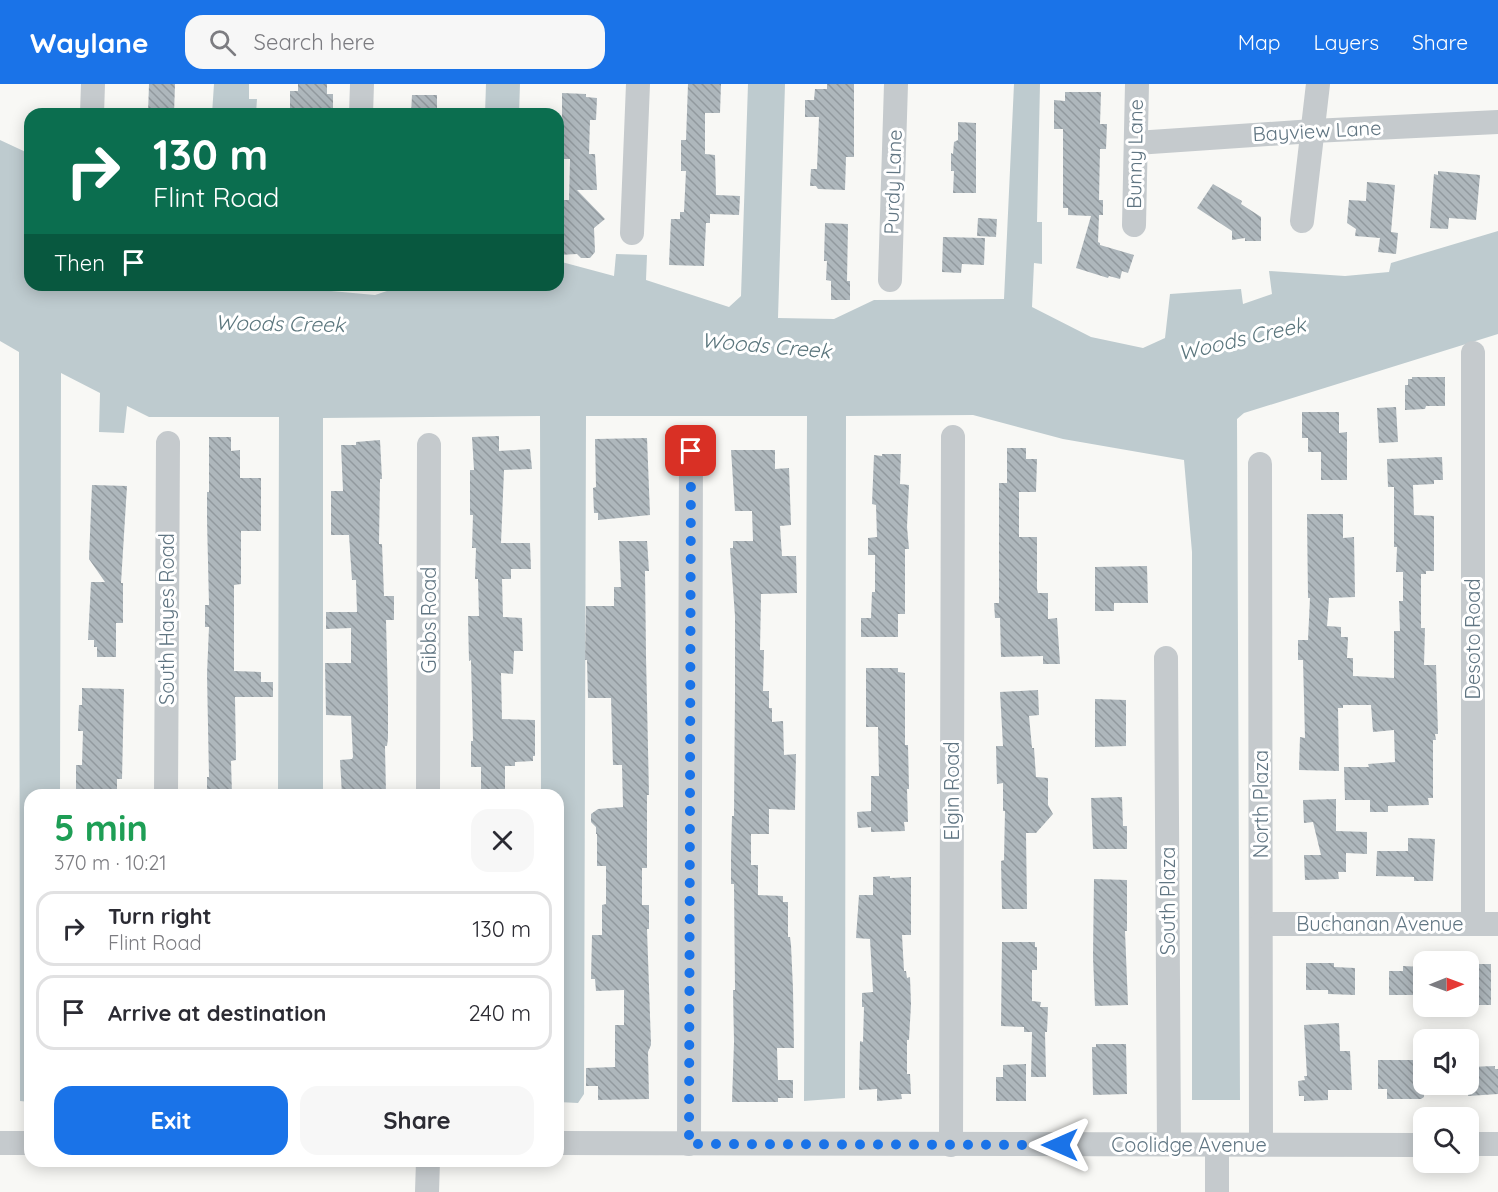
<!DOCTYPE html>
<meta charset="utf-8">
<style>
:root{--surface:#fff;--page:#f7f7f7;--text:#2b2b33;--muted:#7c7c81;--line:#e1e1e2;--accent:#1a73e8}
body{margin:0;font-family:Quicksand,sans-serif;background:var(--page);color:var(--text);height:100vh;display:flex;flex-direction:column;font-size:22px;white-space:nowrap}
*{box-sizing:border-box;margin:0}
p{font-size:20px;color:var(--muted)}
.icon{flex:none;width:33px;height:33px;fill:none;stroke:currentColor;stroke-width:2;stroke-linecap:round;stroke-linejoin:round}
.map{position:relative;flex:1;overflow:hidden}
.panel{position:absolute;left:24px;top:705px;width:540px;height:378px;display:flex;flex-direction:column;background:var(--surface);border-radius:18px;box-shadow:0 3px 15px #0003}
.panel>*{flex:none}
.top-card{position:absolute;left:24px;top:24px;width:540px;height:183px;border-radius:18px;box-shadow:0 3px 15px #0003;background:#0b6e4f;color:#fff;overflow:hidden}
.needle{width:39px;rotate:89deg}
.controls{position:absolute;left:1413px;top:867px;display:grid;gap:12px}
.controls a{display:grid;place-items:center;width:66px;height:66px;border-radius:12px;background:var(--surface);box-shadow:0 3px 15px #0003;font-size:30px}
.pin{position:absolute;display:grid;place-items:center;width:51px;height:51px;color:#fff;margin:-26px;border-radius:12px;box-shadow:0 3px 9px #0006}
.me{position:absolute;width:66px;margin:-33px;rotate:270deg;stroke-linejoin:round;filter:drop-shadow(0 0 4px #0008)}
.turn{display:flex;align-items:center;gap:21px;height:126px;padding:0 30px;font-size:27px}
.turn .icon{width:78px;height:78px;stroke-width:2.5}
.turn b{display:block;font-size:42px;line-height:51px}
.then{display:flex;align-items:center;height:57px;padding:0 30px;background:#0003;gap:12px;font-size:22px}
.round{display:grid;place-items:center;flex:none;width:63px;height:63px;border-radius:18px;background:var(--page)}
.overview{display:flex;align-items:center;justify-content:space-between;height:102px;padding:0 30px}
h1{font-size:36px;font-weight:700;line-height:45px;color:#1e9e55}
.action{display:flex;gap:12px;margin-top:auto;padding:12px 30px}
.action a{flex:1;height:69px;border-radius:18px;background:var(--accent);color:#fff;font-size:24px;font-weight:700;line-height:69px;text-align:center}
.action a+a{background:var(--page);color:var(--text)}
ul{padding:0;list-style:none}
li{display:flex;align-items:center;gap:18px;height:75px;margin:0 12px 9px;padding:0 18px;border:3px solid var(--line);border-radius:18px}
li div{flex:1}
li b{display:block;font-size:22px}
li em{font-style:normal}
header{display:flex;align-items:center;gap:36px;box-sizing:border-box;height:84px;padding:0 30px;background:var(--accent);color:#fff}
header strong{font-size:28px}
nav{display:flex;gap:33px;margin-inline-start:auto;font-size:21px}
.search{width:420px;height:54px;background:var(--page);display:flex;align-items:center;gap:15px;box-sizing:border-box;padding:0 21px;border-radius:18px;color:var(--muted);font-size:22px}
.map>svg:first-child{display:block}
.water{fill:#becbcf}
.building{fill:url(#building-back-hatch)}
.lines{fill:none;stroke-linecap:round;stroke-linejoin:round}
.minor{stroke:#c5cacd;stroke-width:24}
.route{stroke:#1a73e8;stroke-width:10;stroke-dasharray:0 18}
.labels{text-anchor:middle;stroke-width:6;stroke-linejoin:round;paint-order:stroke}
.street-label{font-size:20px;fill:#607582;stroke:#fff}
.water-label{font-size:21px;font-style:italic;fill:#5b767d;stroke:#fff}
</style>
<header>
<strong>Waylane</strong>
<div class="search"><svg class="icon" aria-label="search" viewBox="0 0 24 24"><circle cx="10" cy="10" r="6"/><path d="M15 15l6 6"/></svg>Search here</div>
<nav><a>Map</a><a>Layers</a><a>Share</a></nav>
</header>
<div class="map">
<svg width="1498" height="1108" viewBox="0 0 1498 1108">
<defs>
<pattern id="building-back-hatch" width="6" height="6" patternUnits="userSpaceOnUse" patternTransform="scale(1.5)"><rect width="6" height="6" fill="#aeb7bc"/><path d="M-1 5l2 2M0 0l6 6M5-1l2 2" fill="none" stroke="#91999e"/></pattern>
</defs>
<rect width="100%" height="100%" fill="#f8f8f5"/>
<!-- water -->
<g class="water">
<path d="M 214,0 L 249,0 L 249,15 L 257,15 L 256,30 L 212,30 Z"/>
<path d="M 486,0 L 520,0 L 519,30 L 485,30 Z"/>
<path d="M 748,0 L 785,0 L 778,234 L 834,235 L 874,216 L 1004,215 L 1014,0 L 1040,0 L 1037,138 L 1042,138 L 1042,180 L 1034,179 L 1032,223 L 1091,253 L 1143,264 L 1165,254 L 1170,210 L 1241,205 L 1243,220 L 1272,210 L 1269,187 L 1345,192 L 1389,188 L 1391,179 L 1498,147 L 1498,250 L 1244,329 L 1237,335 L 1240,1016 L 1192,1016 L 1192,468 L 1184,376 L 1063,355 L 973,331 L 846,332 L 845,1014 L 804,1017 L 807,332 L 586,332 L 584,1010 L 578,1019 L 558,1018 L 558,711 L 541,711 L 540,332 L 323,334 L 323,711 L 278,711 L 279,333 L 149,333 L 127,322 L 124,349 L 99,348 L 100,309 L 61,289 L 60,711 L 30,711 L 30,1018 L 20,1017 L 19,268 L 0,257 L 0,56 L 30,70 L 30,201 L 265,201 L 375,211 L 405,201 L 558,201 L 558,177 L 614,192 L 616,170 L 647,171 L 646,196 L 729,223 L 741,212 Z"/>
</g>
<!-- building -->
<g class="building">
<path d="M 149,0 L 175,0 L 174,30 L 148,30 Z"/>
<path d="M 298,0 L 327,0 L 327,10 L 333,10 L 333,30 L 290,30 L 290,7 L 298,7 Z"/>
<path d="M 688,0 L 721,0 L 720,29 L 705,29 L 705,70 L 715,71 L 716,111 L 740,112 L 739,131 L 710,130 L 710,139 L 706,139 L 704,182 L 669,181 L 671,135 L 680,135 L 680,128 L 684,128 L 686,87 L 681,87 L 681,56 L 686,56 Z"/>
<path d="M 827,0 L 854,0 L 854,73 L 846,73 L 845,106 L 818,105 L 816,102 L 810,102 L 811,85 L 817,85 L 819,33 L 805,33 L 805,16 L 814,16 L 815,5 L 827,5 Z"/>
<path d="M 1065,8 L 1101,8 L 1100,40 L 1107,40 L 1106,65 L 1100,65 L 1099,116 L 1103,116 L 1103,131 L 1099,131 L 1098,158 L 1100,159 L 1100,161 L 1134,171 L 1128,189 L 1122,187 L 1120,195 L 1109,192 L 1108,194 L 1076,184 L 1091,132 L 1068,131 L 1068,124 L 1063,124 L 1063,45 L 1054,45 L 1054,16 L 1065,17 Z"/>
<path d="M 562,9 L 586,10 L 586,13 L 597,14 L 596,36 L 590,36 L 589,70 L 595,70 L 597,106 L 577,106 L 605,135 L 594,144 L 595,168 L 590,174 L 581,174 L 577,170 L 558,171 L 558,116 L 569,116 L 570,75 L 562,75 Z"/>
<path d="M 412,11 L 437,11 L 437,30 L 411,30 Z"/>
<path d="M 958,38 L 976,39 L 976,109 L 953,109 L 954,87 L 951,87 L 951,69 L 953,70 L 954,58 L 958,56 Z"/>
<path d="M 1438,87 L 1480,91 L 1476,136 L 1449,134 L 1448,145 L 1430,144 L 1434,90 L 1438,91 Z"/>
<path d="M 1367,98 L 1395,101 L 1391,148 L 1398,149 L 1396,170 L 1378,168 L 1380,154 L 1355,152 L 1356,145 L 1347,139 L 1349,116 L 1366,117 Z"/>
<path d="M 1213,100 L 1242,117 L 1241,120 L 1261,133 L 1261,157 L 1245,157 L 1245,154 L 1232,156 L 1232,147 L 1197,124 Z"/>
<path d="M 978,134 L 997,135 L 996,153 L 977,152 Z"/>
<path d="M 825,139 L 848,140 L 847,197 L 850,197 L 850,216 L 831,216 L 831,197 L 826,196 L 827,177 L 824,177 Z"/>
<path d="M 943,153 L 985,154 L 984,181 L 962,180 L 961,189 L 942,188 Z"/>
<path d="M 1412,293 L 1445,293 L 1445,322 L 1426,322 L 1425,325 L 1405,326 L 1405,301 L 1408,301 L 1408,295 L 1412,295 Z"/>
<path d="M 1396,323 L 1398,358 L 1379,359 L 1377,324 Z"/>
<path d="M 1302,328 L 1339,328 L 1339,349 L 1347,348 L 1347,396 L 1321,396 L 1321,368 L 1308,368 L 1308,354 L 1302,354 Z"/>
<path d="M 499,352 L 499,367 L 530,365 L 532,385 L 504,386 L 501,459 L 530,459 L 531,485 L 511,485 L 511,495 L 502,495 L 503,533 L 522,534 L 523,567 L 514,567 L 513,590 L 501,589 L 502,635 L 535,636 L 535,672 L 533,672 L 533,677 L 515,678 L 515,682 L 505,682 L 505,711 L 481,711 L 481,683 L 471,683 L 471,657 L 473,657 L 471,576 L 469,577 L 468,532 L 479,532 L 478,495 L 475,495 L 476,464 L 472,464 L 473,431 L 470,431 L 470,386 L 474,386 L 472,353 Z"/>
<path d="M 209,353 L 231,353 L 231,367 L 240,366 L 240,394 L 261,394 L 261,447 L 241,447 L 241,500 L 234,501 L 234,587 L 261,588 L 261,598 L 273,598 L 273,613 L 235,613 L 236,676 L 231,677 L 232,711 L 207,711 L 207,693 L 209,693 L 207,590 L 209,543 L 205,543 L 205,521 L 209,521 L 207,435 L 207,408 L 209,408 Z"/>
<path d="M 647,354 L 650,431 L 598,436 L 598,429 L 594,429 L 593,404 L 596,403 L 595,355 Z"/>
<path d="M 380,356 L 382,395 L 380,395 L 379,460 L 382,460 L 384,512 L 394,512 L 394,536 L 386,536 L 388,616 L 388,654 L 387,662 L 385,662 L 386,711 L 342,711 L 340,676 L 352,675 L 353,673 L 351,632 L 326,631 L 325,579 L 351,579 L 351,544 L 326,545 L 326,528 L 357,528 L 356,496 L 352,496 L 349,451 L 331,451 L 331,407 L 343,407 L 341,361 L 356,361 L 356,358 Z"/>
<path d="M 1007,364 L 1026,364 L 1026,375 L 1037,375 L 1036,408 L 1019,408 L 1019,453 L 1037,453 L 1037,505 L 1038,509 L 1048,509 L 1048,535 L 1057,534 L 1060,580 L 1043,580 L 1043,572 L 1001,573 L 1000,534 L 995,534 L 994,519 L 999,519 L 999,399 L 1007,399 Z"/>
<path d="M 731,366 L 775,366 L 775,385 L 789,384 L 791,441 L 780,442 L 782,472 L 796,472 L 797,509 L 761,510 L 760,566 L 764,566 L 763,607 L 769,607 L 769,624 L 772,624 L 772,638 L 783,637 L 784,671 L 796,670 L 795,726 L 769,725 L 769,750 L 751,750 L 751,781 L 758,781 L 758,811 L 783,812 L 783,818 L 788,818 L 788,853 L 790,853 L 791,861 L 793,905 L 794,964 L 777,964 L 778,996 L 793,996 L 793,1014 L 778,1014 L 778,1018 L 732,1018 L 734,958 L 733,906 L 735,906 L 734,800 L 731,800 L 731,774 L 732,732 L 734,732 L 735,612 L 735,532 L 730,464 L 733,464 L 733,457 L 753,457 L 752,427 L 735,427 Z"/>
<path d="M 882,370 L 901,370 L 900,400 L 909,401 L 907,443 L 909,465 L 905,465 L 905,530 L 898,530 L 898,553 L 861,553 L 861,534 L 871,534 L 872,508 L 875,508 L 875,471 L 868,471 L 868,454 L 877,453 L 876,421 L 872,420 L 874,371 L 882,372 Z"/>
<path d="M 1442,373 L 1443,396 L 1434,396 L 1434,400 L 1413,401 L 1414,431 L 1434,432 L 1434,487 L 1426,487 L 1426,490 L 1421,490 L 1421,544 L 1425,544 L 1424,581 L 1436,581 L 1438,650 L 1435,650 L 1436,656 L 1433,656 L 1433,714 L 1428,714 L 1429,721 L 1388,722 L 1388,728 L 1370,728 L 1370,716 L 1345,716 L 1344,683 L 1369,683 L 1368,680 L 1395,678 L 1394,646 L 1373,648 L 1371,621 L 1343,621 L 1343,624 L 1338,624 L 1339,687 L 1299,686 L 1300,653 L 1305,654 L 1303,576 L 1298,576 L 1298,556 L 1308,556 L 1310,514 L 1308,514 L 1307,430 L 1343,430 L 1343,454 L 1354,453 L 1355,513 L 1329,514 L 1327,542 L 1341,543 L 1341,553 L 1348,553 L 1347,574 L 1353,574 L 1353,592 L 1394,594 L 1394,547 L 1400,547 L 1399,517 L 1403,517 L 1403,488 L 1396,488 L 1397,463 L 1394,463 L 1394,403 L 1388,403 L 1387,375 Z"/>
<path d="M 92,401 L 127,402 L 121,499 L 123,499 L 123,539 L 116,539 L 116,573 L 97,573 L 97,563 L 94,563 L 94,556 L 88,556 L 91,498 L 105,498 L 89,475 Z"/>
<path d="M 619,457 L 647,457 L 649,487 L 645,487 L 646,572 L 649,711 L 647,711 L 647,784 L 642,784 L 642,821 L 649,821 L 649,845 L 647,845 L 651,961 L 648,968 L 649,1015 L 598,1016 L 598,1002 L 586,1002 L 586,984 L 615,983 L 615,941 L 624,941 L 624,906 L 596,907 L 595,895 L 591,895 L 592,851 L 602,851 L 602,821 L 606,820 L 606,782 L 597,782 L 597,750 L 596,750 L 596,743 L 591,738 L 591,730 L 598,725 L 623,723 L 622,681 L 613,681 L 611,614 L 588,614 L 587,576 L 585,576 L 586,522 L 614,522 L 614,503 L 621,503 Z"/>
<path d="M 1147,482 L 1148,519 L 1114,519 L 1114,527 L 1095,527 L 1095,483 Z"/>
<path d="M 866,584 L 898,584 L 898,588 L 905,589 L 905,661 L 908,661 L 909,705 L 907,705 L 908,738 L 904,738 L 905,747 L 871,748 L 871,743 L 858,744 L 857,728 L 871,727 L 871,692 L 879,692 L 878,643 L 866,643 Z"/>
<path d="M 82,604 L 124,605 L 122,695 L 117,695 L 117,711 L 76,711 L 76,681 L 82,681 L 83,647 L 78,647 L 79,621 L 82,621 Z"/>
<path d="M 1038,606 L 1039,631 L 1029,632 L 1032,664 L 1034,664 L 1036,693 L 1048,694 L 1048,721 L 1053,730 L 1036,749 L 1026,749 L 1027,825 L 1002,825 L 1001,777 L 1004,776 L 1005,727 L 1003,727 L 1003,699 L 997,700 L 996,662 L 1003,662 L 1000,608 Z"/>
<path d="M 1095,615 L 1126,616 L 1126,662 L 1095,663 Z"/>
<path d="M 1122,713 L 1123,742 L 1127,742 L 1127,765 L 1093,765 L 1091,714 Z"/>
<path d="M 1336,715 L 1336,747 L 1367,748 L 1367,770 L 1346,769 L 1346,788 L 1338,788 L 1339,795 L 1305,796 L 1304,771 L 1321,771 L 1313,738 L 1304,739 L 1303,716 Z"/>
<path d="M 1408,754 L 1435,755 L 1433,797 L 1414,797 L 1414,793 L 1376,792 L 1377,767 L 1408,767 Z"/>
<path d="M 890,792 L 890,794 L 911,793 L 911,851 L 902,851 L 904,887 L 906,887 L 907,894 L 910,893 L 911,920 L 909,956 L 907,956 L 907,990 L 910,990 L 911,1010 L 901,1010 L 902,1015 L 877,1017 L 877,1005 L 859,1006 L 860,957 L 863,958 L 864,923 L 862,923 L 862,909 L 873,908 L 870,855 L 856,854 L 859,811 L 873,811 L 873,793 Z"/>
<path d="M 1094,795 L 1127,796 L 1127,847 L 1125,847 L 1128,921 L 1095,922 L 1093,873 Z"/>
<path d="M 1002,858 L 1035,858 L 1035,863 L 1037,863 L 1037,886 L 1032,886 L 1032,917 L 1041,918 L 1040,923 L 1048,923 L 1047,948 L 1045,948 L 1046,993 L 1031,993 L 1032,948 L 1024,948 L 1024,943 L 1001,942 Z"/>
<path d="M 1306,879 L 1334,879 L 1334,883 L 1355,884 L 1355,911 L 1328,910 L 1328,906 L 1306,906 Z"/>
<rect x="1468" y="880" width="23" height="41"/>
<path d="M 1403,882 L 1422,883 L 1421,911 L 1389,911 L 1389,887 L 1403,887 Z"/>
<path d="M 1339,939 L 1340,967 L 1350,967 L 1352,1006 L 1328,1006 L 1328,1016 L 1304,1017 L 1304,1012 L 1299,1012 L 1298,997 L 1305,996 L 1304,992 L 1307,992 L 1304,941 Z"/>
<path d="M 1096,960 L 1126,960 L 1127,1010 L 1093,1011 L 1092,963 L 1096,963 Z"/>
<path d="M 1378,976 L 1424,976 L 1424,1013 L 1421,1015 L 1387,1015 L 1387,1005 L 1378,1005 Z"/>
<path d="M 1026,980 L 1026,1017 L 996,1017 L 996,993 L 1003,993 L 1003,981 Z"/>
<path d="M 1495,982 L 1495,985 L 1498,985 L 1498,1010 L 1468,1012 L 1468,983 Z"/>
</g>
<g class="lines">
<!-- minor -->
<g class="minor">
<path d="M 92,30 L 93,0"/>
<path d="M 361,30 L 362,0"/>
<path d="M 1136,59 L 1313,47 L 1498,38"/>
<path d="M 1302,137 L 1318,0"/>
<path d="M 1134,141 L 1137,0"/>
<path d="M 632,149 L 638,0"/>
<path d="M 890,196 L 896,0"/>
<path d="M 1473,269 L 1473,840"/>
<path d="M 1260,380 L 1261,1061"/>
<path d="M 1166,574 L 1169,1060"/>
<path d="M 166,711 L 168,359"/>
<path d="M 428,711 L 429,361"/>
<path d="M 1261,840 L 1498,840"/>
<path d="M 0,1059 L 30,1059"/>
<path d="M 558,1059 L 1424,1061"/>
<path d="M 689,1060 L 691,367"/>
<path d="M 1468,1060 L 1498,1060"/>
<path d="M 951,1061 L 953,353"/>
<path d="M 427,1108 L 428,1077"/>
<path d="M 1217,1108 L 1217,1061"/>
</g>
</g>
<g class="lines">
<!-- route -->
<path class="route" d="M 691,367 L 689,1060 L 1060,1061"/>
</g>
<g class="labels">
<!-- street labels -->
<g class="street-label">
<text transform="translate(1317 47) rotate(-3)" y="7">Bayview Lane</text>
<text transform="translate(1135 70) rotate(-89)" y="7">Bunny Lane</text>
<text transform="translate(893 98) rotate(-88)" y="7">Purdy Lane</text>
<text transform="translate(167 535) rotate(-90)" y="7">South Hayes Road</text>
<text transform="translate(429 536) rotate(-90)" y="7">Gibbs Road</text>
<text transform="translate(1473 555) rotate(-90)" y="7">Desoto Road</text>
<text transform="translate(952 707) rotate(-90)" y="7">Elgin Road</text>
<text transform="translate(1261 720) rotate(-90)" y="7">North Plaza</text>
<text transform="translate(1168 817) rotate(-90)" y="7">South Plaza</text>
<text x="1380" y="847">Buchanan Avenue</text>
<text x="1189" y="1068">Coolidge Avenue</text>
</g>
<!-- water labels -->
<g class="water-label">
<text transform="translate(280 240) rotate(1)" y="7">Woods Creek</text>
<text transform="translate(1242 255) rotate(-13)" y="7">Woods Creek</text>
<text transform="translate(766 262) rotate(5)" y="7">Woods Creek</text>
</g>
</g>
</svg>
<div class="controls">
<a><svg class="needle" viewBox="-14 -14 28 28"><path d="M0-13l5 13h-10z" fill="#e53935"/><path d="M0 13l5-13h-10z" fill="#7c7c81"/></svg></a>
<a><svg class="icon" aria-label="sound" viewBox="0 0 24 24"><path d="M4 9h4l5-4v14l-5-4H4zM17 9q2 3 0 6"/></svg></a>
<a><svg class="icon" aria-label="search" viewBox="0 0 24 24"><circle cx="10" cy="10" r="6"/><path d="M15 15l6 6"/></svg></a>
</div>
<div class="pin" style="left:691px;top:367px;background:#d93025"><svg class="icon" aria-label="arrive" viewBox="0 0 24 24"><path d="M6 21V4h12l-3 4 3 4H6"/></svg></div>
<svg class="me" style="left:1060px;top:1061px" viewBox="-20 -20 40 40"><path d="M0-17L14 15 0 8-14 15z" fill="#1a73e8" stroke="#fff" stroke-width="4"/></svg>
<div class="top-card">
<div class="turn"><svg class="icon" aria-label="right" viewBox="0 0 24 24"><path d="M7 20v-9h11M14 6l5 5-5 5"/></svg><div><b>130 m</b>Flint Road</div></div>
<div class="then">Then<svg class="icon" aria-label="arrive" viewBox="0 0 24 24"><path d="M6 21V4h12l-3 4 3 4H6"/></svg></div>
</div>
<section class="panel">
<div class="overview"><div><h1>5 min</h1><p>370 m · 10:21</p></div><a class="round"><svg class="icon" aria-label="close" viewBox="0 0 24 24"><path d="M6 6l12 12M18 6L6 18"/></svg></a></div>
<ul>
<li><svg class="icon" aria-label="right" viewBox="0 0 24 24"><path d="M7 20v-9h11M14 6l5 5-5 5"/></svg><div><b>Turn right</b><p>Flint Road</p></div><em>130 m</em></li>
<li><svg class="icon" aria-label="arrive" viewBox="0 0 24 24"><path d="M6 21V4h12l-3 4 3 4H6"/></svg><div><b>Arrive at destination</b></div><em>240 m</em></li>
</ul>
<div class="action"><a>Exit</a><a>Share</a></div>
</section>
</div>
